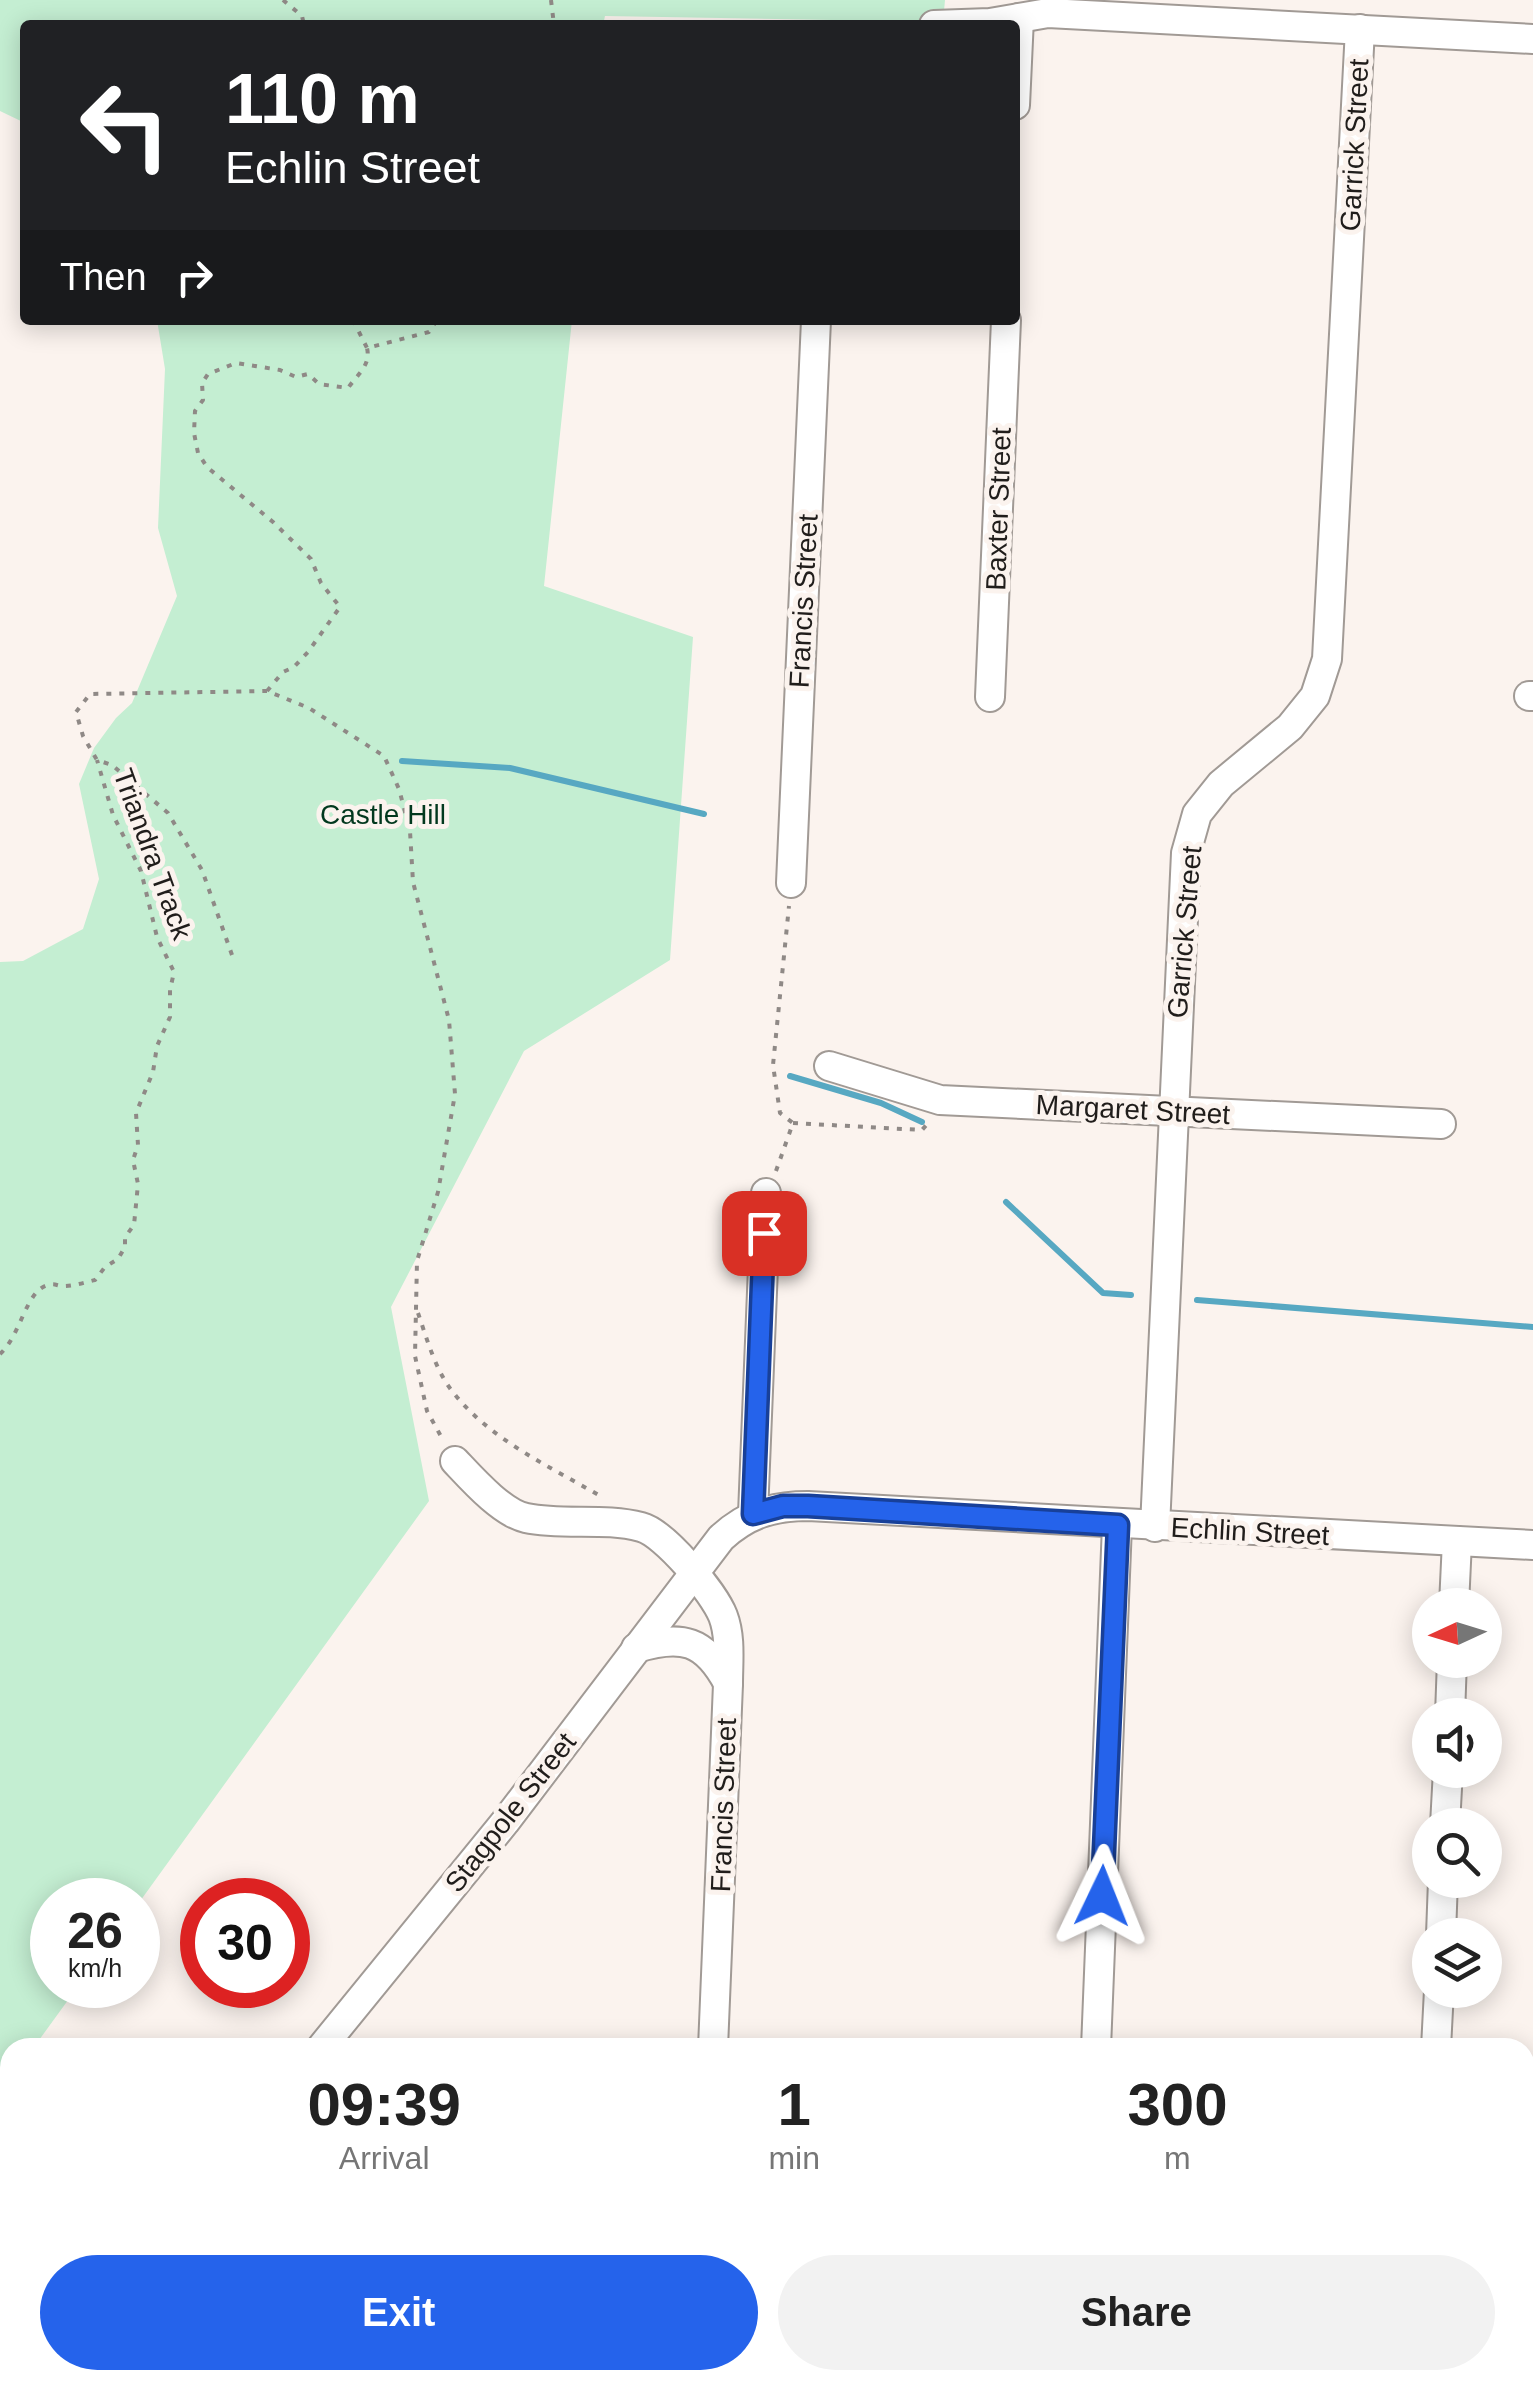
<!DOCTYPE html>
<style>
:root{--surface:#fff;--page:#f2f2f2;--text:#222;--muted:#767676;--accent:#2563eb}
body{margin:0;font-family:Helvetica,sans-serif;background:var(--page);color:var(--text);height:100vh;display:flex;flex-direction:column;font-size:38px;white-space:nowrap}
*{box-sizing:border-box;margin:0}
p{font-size:32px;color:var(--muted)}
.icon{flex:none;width:55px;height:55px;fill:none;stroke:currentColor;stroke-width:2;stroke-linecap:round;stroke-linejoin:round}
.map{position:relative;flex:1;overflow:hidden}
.drawer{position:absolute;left:0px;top:2038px;width:1535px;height:352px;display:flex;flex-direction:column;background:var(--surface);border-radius:30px 30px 0 0;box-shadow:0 5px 25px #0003}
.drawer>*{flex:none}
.top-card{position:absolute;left:20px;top:20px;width:1000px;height:305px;border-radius:10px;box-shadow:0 5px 25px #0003;background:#202124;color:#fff;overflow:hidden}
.needle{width:65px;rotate:266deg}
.fabs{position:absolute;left:1412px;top:1588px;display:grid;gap:20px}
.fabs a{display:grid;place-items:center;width:90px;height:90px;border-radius:50%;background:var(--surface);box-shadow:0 5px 25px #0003;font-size:50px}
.speed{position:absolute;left:30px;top:1878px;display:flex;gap:20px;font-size:50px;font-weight:700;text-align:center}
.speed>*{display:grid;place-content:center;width:130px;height:130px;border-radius:50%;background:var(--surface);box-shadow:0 5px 25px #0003;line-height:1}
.speed small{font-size:25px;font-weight:400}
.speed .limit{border:15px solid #d22;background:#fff;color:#111}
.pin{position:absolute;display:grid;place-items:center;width:85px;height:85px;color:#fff;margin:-42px;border-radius:20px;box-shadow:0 5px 15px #0006}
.me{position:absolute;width:110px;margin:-55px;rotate:2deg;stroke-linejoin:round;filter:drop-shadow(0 0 8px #0008)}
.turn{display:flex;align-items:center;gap:35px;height:210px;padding:0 40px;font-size:45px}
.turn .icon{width:130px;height:130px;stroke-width:2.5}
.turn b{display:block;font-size:70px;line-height:85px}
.then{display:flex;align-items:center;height:95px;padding:0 40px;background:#0003;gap:20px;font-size:38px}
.eta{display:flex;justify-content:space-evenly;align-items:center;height:170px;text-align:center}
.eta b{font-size:60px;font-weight:700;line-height:70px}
.cta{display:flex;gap:20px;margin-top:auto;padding:20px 40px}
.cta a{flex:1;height:115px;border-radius:60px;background:var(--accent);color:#fff;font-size:40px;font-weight:700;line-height:115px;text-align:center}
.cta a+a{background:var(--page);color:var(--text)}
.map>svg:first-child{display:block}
.green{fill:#c4eed2}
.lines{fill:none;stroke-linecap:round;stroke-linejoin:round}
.stream{stroke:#57a8c2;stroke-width:6}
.minor-casing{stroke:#a19a95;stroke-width:32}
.path{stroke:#8f8986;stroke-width:4;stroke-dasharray:5 8;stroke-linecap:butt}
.minor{stroke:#fff;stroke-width:28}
.route-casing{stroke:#184099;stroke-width:25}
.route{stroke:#2563eb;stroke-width:18}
.labels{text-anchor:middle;stroke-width:10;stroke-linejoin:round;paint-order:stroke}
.street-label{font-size:28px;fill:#201d1b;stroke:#fbf3ee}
.park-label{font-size:28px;fill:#02381e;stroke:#fbf3ee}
</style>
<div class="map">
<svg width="1533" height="2388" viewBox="0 0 1533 2388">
<rect width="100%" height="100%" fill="#fbf3ee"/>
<!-- green -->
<g class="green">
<path d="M 0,0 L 945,0 L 943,22 L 605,16 L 603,25 L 25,25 L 25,123 L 0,111 Z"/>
<path d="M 157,320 L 572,320 L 544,586 L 693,637 L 670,960 L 524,1051 L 391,1307 L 429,1501 L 138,1904 L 138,1900 L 52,1900 L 52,1985 L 79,1985 L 34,2047 L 10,2048 L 10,2080 L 0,2094 L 0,962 L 23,961 L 83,929 L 99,879 L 79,784 L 94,748 L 116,718 L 132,703 L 177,596 L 158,528 L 165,369 Z"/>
</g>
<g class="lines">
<!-- stream -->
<g class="stream">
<path d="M 402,761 L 510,768 L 704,814"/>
<path d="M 790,1076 L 881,1103 L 922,1122"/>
<path d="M 1006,1202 L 1103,1293 L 1131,1295"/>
<path d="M 1197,1300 L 1533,1327"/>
</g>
<defs>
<g id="minor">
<path d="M 934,25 L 990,23 L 1048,13 L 1533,39"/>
<path d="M 1015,105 L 1019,18"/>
<path d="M 1529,696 L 1533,696"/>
<path d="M 990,697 L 1006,320"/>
<path d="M 791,883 L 816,320"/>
<path d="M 829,1066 L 940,1100 L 1441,1124"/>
<path d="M 455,1461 C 472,1479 502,1513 526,1518 C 564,1526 604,1517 641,1527 C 665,1533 714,1593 723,1616 C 731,1637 728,1662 728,1684 L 713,2048"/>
<path d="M 753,1514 L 766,1193"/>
<path d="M 1155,1527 L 1186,853 L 1197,814 L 1221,784 L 1290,727 L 1315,696 L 1327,659 L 1360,29"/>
<path d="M 1454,1605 L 1457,1541"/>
<path d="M 636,1648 C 682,1634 705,1640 728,1683"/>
<path d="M 1450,1715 L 1452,1660"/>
<path d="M 1445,1825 L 1448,1770"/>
<path d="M 1441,1935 L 1443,1880"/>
<path d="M 321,2048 L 505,1822 L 721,1538 C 747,1514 773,1506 808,1506 L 1533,1545"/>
<path d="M 1096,2048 L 1117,1525"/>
<path d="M 1436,2048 L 1439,1990"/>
<path d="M 40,2388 L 46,2380"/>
<path d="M 570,2388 L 576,2380"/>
<path d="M 699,2388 L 699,2380"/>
<path d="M 1074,2388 L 1074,2380"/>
<path d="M 1423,2388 L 1423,2380"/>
</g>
</defs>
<!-- minor casing -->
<use href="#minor" class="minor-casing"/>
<!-- path -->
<g class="path">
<path d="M 283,0 L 302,16 L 304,25"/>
<path d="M 551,0 L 554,25"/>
<path d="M 353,320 L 367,348"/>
<path d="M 267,691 L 283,672 L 294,667 L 308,652 L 340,607 L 321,583 L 311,559 L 273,522 L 207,467 L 198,453 L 194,433 L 195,411 L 203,400 L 202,383 L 208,374 L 236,363 L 280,370 L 296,377 L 308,374 L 319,384 L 348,388 C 358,374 371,365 367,348 L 429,332 L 437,320"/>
<path d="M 232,955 L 202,870 L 168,813 L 112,765 L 97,760 L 83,736 L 76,712 L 90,694 L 267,691 L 309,708 L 384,756 L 399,789 L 410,831 L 413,882 L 449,1020 L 455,1094 L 438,1192 L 417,1261 L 415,1356 L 427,1411 L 443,1440"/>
<path d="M 793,1123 L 922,1130 L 929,1122"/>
<path d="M 776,1171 L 793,1123 L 780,1113 L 773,1065 L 789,906"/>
<path d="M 418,1313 C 427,1339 435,1369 452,1391 C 490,1440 549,1466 602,1497"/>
<path d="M 0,1354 C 21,1335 26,1290 48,1285 C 56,1283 56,1286 64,1286 C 74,1286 86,1282 95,1280 L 105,1267 L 118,1259 L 125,1247 L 125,1237 L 134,1225 L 138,1184 L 133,1160 L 138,1145 L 136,1113 L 153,1072 L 157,1046 L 170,1017 L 170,990 L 174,972 L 157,937 L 141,871 L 113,815 L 97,760"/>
</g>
<!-- minor -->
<use href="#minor" class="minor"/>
</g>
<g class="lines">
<defs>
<path id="route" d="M 764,1233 L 753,1514 L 783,1506 L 808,1506 L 1118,1525 L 1102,1896"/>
</defs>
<!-- route casing -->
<use href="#route" class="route-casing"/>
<!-- route -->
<use href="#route" class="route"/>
</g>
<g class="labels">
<!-- street labels -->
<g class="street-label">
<text transform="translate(1354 145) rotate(-87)" y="10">Garrick Street</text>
<text transform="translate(998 509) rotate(-88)" y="10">Baxter Street</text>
<text transform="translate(803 601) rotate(-87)" y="10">Francis Street</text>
<text transform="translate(153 854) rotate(70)" y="10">Triandra Track</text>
<text transform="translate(1184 932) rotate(-85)" y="10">Garrick Street</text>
<text transform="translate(1133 1109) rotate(3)" y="10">Margaret Street</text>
<text transform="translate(1250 1531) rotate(3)" y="10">Echlin Street</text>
<text transform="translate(723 1805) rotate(-88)" y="10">Francis Street</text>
<text transform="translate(510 1812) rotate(-52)" y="10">Stagpole Street</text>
</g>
<!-- park labels -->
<g class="park-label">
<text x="383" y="824">Castle Hill</text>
</g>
</g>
</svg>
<div class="fabs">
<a><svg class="needle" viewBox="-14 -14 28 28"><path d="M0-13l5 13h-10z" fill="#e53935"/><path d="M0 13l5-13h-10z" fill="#767676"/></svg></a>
<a><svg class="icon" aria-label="sound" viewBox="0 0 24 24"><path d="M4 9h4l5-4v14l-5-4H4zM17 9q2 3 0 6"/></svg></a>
<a><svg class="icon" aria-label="search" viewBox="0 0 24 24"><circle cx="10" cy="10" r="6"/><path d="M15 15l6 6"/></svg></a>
<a><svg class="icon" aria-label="layers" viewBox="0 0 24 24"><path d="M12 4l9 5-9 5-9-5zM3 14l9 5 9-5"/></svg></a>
</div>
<div class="speed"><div>26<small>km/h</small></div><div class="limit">30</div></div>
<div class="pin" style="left:764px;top:1233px;background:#d93025"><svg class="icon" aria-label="arrive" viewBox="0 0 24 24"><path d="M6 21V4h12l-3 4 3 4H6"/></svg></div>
<svg class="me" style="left:1102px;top:1896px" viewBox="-20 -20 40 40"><path d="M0-17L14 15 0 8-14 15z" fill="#2563eb" stroke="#fff" stroke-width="4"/></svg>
<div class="top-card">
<div class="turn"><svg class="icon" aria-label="left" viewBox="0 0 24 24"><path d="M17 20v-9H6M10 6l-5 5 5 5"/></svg><div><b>110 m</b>Echlin Street</div></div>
<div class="then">Then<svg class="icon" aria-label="right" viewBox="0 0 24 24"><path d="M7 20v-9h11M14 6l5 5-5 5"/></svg></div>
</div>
<section class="drawer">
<div class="eta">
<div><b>09:39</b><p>Arrival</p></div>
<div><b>1</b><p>min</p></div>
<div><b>300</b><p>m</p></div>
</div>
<div class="cta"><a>Exit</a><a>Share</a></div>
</section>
</div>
